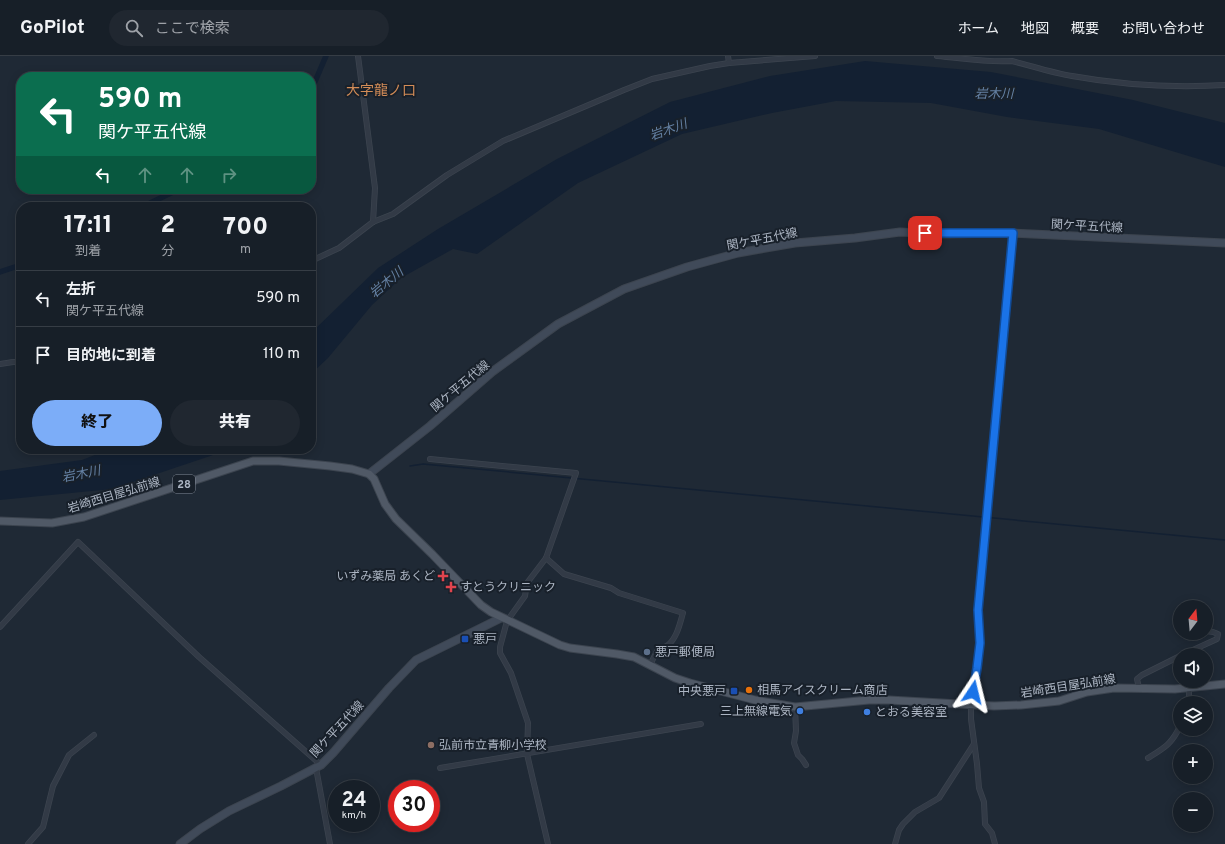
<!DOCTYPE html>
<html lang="ja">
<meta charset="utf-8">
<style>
:root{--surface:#171f28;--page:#202730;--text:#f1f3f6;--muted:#9ea2a8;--line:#363d45;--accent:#7cadf8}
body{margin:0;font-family:Overpass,"Noto Sans JP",sans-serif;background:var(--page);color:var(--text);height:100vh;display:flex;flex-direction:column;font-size:15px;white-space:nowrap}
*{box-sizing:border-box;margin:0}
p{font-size:13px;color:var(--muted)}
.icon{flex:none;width:22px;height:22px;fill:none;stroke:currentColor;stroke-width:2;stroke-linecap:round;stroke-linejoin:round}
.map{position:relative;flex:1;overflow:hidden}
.sheet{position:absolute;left:16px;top:146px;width:300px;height:252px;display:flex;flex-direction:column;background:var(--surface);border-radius:16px;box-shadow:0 2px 10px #0003,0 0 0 1px var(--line)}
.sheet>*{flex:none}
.hud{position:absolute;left:16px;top:16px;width:300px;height:122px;border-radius:16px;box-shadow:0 2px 10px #0003,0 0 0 1px var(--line);background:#0b6e4f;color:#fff;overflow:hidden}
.needle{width:26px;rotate:16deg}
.controls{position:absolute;left:1173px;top:544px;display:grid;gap:8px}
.controls a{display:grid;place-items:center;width:40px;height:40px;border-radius:50%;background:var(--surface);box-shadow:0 2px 10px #0003,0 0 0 1px var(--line);font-size:20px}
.speed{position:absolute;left:328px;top:724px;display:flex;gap:8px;font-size:20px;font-weight:700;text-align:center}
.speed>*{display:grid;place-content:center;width:52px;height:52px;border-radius:50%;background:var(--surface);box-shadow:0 2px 10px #0003,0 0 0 1px var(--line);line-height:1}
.speed small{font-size:10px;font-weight:400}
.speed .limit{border:6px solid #d22;background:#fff;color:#111}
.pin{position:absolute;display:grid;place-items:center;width:34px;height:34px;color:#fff;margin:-17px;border-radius:8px;box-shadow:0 2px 6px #0006}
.me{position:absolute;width:44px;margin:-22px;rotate:10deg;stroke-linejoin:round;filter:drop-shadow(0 0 3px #0008)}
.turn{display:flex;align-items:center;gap:14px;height:84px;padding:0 16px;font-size:18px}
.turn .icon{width:52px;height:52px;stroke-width:2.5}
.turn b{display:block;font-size:28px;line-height:34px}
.lanes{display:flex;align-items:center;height:38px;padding:0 16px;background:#0003;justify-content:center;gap:20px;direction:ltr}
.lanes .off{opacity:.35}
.eta{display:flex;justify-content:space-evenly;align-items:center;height:68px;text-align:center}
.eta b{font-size:24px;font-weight:800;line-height:28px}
.primary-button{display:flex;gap:8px;margin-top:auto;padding:8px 16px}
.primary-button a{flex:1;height:46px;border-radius:24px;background:var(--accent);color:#111;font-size:16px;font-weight:800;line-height:46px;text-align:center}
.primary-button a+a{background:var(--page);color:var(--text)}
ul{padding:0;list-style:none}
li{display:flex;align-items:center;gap:12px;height:56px;padding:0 16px;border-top:1px solid var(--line)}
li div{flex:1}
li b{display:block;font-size:15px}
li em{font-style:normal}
header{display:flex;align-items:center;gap:24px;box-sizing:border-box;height:56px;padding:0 20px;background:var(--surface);border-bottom:1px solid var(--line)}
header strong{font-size:19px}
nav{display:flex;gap:22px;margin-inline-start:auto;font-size:14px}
.search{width:280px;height:36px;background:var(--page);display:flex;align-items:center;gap:10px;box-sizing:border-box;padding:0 14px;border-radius:22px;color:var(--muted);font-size:15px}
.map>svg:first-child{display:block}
.water{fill:#132032}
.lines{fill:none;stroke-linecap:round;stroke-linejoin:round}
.stream{stroke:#132032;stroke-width:1.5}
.canal{stroke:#132032;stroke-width:5.5}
.minor-casing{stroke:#3c444f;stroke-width:6}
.secondary-casing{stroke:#3c444f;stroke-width:9}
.primary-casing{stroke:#3c444f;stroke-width:9}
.minor{stroke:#323a46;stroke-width:4.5}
.secondary{stroke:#404a59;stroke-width:7}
.primary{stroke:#505966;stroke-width:7}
.route-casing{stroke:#114b97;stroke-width:10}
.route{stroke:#1a73e8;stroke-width:7}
.health-dot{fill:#e0444e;stroke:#18202a;stroke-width:1.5}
.transit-dot{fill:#1a4fb4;stroke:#18202a;stroke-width:1.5}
.service-dot{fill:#5c6f8a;stroke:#18202a;stroke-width:1.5}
.food-dot{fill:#e8710a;stroke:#18202a;stroke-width:1.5}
.shop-dot{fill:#3f7fe0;stroke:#18202a;stroke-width:1.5}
.education-dot{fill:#8d6e63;stroke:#18202a;stroke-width:1.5}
.labels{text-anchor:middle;stroke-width:4;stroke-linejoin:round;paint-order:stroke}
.shield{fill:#18202a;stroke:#808895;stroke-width:1}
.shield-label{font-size:11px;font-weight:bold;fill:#acb5c3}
.street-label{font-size:12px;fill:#acb5c3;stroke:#18202a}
.poi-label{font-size:12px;fill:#acb5c3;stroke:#18202a;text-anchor:start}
.water-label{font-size:13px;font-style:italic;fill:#6480a3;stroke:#18202a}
.quarter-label{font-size:14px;fill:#d38c57;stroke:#18202a}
</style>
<header>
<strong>GoPilot</strong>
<div class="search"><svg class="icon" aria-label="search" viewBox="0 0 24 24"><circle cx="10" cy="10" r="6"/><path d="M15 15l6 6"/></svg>ここで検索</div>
<nav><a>ホーム</a><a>地図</a><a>概要</a><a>お問い合わせ</a></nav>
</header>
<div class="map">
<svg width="1225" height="788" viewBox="0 0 1225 788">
<rect width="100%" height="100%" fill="#1f2935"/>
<!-- water -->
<g class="water">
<path d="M 865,5 L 991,16 L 1133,44 L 1225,67 L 1225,111 L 1099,73 L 1007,61 L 931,47 L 836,45 L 772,57 L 682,78 L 578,127 L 477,198 L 453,193 L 401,222 L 372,249 L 328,302 L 311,318 L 311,277 L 378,212 L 438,173 L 557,103 L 670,46 L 770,20 Z"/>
<path d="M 110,393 L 231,393 L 112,433 L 0,444 L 0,415 L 82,404 Z"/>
</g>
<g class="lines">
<!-- stream -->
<path class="stream" d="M 410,410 L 423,408 L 488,414 L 1225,484"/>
<!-- canal -->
<g class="canal">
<path d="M 311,35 L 326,0"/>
<path d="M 142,151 L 175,135 L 183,133"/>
<path d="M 0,216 L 21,209"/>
</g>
<defs>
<g id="minor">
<path d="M 358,0 L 375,132 L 373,166"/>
<path d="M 728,0 L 729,7"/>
<path d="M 937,0 C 962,2 987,7 1012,5 C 1032,10 1052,17 1072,20 C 1122,29 1174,32 1225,29"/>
<path d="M 311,205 L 339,192 L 373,166 L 393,158 L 447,119 L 503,85 L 624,34 L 652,23 L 710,10 L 729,7 L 815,0"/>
<path d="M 0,308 L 13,306 L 21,306"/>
<path d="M 430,403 L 576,417 L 546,502 L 527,527 L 525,540 L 507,565 L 500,591 L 500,597 L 511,617 L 528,667 L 527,698 L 548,788"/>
<path d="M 546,502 L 564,518 L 611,532 L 619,537 L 683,557 C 680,567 677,582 668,589 C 665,591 660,593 657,595 L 650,609"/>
<path d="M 0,571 L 78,486 L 199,601 L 321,709"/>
<path d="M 1182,599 L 1217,583 L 1218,578 L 1213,576 L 1206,575"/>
<path d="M 1139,632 L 1137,623 L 1142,619 L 1180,600"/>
<path d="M 1189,647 L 1189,632"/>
<path d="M 795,651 L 796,675 L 794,687 L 798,699 L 802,703 L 806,709"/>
<path d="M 1148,702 C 1164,692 1172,688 1180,670"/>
<path d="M 316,712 L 330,788"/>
<path d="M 440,712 L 701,668"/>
<path d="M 28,788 L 43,771 L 53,730 L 69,699 L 94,679"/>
<path d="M 895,788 L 899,774 L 903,768 L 915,756 L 939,742 L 974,688"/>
<path d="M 995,788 L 992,777 L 985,768 L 984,746 L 979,732 L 977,708 L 971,663 L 971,649 L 977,612 L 980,587 L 977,554 L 1013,177"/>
</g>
<g id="secondary">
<path d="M 369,418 L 430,370 L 492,316 L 558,268 L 624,233 L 687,211 L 738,197 L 795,187 L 855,182 L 900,176 L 938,178 L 1013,177 L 1225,187"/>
<path d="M 180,788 L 200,773 L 229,755 L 281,730 L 321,709 L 333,697 L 389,632 L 416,604 L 501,562"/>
</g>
<path id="primary" d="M 0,465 L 52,467 L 84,461 L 253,405 L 279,405 L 330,410 L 352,413 L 369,418 L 374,423 L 385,448 L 396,463 L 432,498 L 481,549 L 491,556 L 560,589 L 570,592 L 617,598 L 634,601 L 675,622 L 690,627 L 755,644 L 795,651 L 869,644 L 889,644 L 994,650 L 1021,649 L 1059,645 L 1087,636 L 1114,632 L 1175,633 L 1225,628"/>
</defs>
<!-- minor casing -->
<use href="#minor" class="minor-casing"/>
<!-- secondary casing -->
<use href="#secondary" class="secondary-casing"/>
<!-- primary casing -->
<use href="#primary" class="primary-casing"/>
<!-- minor -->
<use href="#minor" class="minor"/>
<!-- secondary -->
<use href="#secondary" class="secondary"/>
<!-- primary -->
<use href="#primary" class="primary"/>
</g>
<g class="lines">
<defs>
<path id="route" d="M 925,177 L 1013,177 L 978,554 L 980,587 L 977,612 L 973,636"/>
</defs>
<!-- route casing -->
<use href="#route" class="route-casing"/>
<!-- route -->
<use href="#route" class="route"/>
</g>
<!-- markers -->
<g class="health-dot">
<path d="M441 514h4v4h4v4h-4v4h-4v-4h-4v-4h4z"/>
<path d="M449 525h4v4h4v4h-4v4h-4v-4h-4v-4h4z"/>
</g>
<g class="transit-dot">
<rect x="461" y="579" width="8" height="8" rx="2"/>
<rect x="730" y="631" width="8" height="8" rx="2"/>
</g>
<circle class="service-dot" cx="647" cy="596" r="4"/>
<circle class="food-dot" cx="749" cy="634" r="4"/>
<g class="shop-dot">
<circle cx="800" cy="655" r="4"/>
<circle cx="867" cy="656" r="4"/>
</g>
<circle class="education-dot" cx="431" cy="689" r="4"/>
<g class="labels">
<!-- shield labels -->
<rect class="shield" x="173" y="419" width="22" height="18" rx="3"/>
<g class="shield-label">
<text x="184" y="432">28</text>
</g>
<!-- street labels -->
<g class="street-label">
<text transform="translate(1087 170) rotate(3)" y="4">関ケ平五代線</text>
<text transform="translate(762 183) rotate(-11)" y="4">関ケ平五代線</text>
<text transform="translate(460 330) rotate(-40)" y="4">関ケ平五代線</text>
<text transform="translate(114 439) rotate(-17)" y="4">岩崎西目屋弘前線</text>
<text transform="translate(1068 630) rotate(-9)" y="4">岩崎西目屋弘前線</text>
<text transform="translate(337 673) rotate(-47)" y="4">関ケ平五代線</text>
</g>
<!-- poi labels -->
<g class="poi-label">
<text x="435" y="524" text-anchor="end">いずみ薬局 あくど</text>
<text x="460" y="535">すとうクリニック</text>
<text x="473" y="587">悪戸</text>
<text x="655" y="600">悪戸郵便局</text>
<text x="757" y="638">相馬アイスクリーム商店</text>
<text x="726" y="639" text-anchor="end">中央悪戸</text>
<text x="792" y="659" text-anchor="end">三上無線電気</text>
<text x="875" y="660">とおる美容室</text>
<text x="439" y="693">弘前市立青柳小学校</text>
</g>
<!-- water labels -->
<g class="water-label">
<text x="994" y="42">岩木川</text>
<text transform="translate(668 73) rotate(-20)" y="5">岩木川</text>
<text transform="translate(386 226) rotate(-40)" y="5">岩木川</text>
<text transform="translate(81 417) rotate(-11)" y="5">岩木川</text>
</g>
<!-- quarter labels -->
<g class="quarter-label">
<text x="381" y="39">大字龍ノ口</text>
</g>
</g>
</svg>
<div class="controls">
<a><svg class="needle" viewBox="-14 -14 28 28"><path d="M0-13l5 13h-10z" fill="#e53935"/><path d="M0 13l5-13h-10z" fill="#9ea2a8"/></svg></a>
<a><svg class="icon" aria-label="sound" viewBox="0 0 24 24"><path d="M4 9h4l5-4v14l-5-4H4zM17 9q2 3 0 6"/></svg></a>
<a><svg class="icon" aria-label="layers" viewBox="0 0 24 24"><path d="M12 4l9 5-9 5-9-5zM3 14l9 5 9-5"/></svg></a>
<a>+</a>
<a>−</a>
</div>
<div class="speed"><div>24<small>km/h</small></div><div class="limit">30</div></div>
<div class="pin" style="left:925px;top:177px;background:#d93025"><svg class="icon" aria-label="arrive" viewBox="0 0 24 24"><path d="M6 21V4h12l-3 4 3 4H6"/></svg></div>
<svg class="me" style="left:973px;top:636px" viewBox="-20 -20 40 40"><path d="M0-17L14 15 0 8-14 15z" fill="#1a73e8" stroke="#fff" stroke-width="4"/></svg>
<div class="hud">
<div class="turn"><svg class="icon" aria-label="left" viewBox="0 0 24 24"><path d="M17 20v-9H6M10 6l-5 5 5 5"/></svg><div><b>590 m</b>関ケ平五代線</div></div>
<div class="lanes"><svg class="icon" aria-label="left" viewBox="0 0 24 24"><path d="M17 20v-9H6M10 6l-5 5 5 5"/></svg><svg class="icon off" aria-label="ahead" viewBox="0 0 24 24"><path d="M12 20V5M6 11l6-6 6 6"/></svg><svg class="icon off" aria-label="ahead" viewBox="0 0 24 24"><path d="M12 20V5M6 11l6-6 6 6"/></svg><svg class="icon off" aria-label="right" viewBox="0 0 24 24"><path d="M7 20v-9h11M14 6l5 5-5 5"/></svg></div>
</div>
<section class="sheet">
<div class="eta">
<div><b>17:11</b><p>到着</p></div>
<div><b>2</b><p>分</p></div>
<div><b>700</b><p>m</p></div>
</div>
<ul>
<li><svg class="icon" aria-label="left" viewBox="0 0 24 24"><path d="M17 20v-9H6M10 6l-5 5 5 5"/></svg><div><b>左折</b><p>関ケ平五代線</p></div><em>590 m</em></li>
<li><svg class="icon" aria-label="arrive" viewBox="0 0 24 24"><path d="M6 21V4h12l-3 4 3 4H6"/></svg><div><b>目的地に到着</b></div><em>110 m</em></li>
</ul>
<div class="primary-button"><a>終了</a><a>共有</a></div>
</section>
</div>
